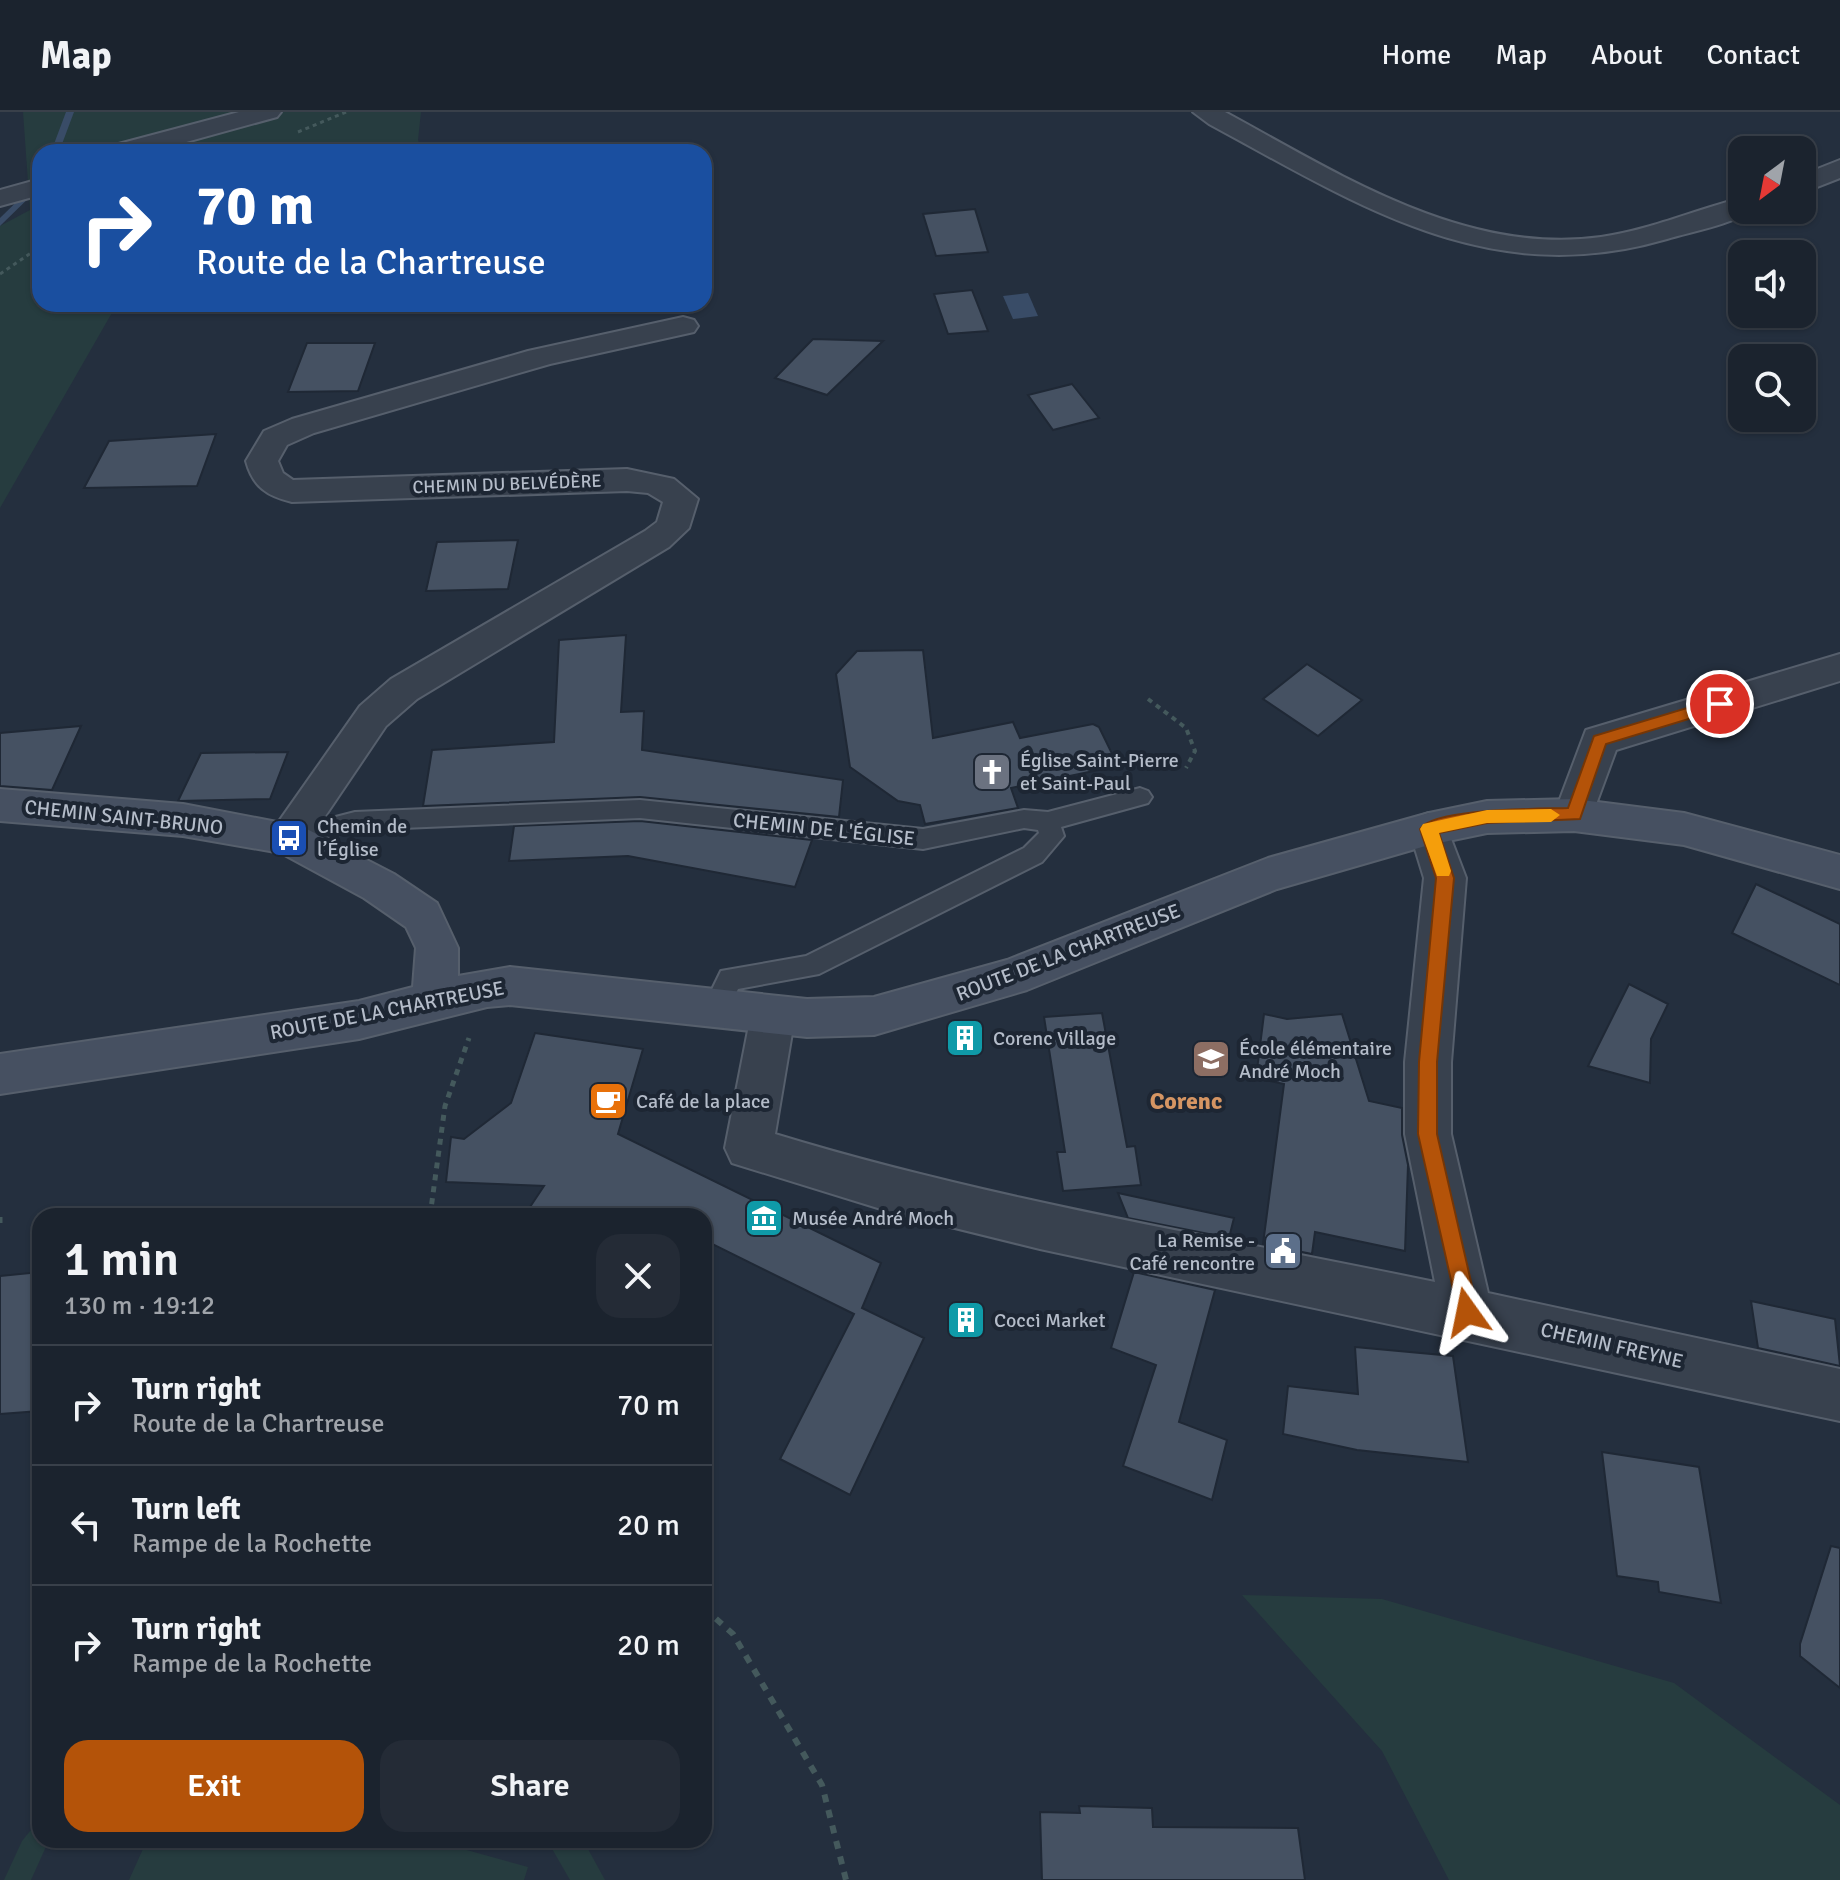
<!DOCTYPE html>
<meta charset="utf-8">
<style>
:root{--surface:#1b232e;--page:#242b36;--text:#f1f3f6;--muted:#a0a4aa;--line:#39404a;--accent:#b45309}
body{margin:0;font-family:Signika,sans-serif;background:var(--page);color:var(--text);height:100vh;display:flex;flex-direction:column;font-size:30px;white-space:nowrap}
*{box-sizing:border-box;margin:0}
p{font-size:26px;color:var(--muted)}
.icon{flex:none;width:44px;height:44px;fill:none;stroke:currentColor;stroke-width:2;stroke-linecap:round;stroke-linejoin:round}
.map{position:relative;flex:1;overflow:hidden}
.sheet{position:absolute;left:32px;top:1096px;width:680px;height:640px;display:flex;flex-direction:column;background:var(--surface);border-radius:24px;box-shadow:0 2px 6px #0004,0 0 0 2px var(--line)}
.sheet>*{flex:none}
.guide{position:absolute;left:32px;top:32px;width:680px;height:168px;border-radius:24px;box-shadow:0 2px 6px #0004,0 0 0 2px var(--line);background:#1a4fa0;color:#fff;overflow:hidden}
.needle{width:52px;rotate:212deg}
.buttons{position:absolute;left:1728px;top:24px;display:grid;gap:16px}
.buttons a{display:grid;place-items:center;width:88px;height:88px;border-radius:16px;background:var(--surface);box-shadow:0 2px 6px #0004,0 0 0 2px var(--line);font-size:40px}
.pin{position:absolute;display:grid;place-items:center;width:68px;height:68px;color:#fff;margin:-34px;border:4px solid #fff;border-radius:50%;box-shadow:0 2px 8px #0007}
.me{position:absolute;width:88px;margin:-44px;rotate:348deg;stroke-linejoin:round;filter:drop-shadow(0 0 6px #0008)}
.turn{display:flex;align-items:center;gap:28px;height:168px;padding:0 32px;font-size:36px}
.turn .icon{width:104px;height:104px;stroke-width:2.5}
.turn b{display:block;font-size:56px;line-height:68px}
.round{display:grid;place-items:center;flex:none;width:84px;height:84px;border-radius:24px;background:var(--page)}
.head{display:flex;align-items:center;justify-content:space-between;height:136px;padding:0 32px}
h1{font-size:48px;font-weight:600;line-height:60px}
.action{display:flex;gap:16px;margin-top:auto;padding:16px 32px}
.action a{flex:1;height:92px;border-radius:24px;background:var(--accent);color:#fff;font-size:32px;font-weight:600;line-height:92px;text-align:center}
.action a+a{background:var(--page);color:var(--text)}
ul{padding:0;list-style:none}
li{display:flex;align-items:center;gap:24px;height:120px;padding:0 32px;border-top:2px solid var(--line)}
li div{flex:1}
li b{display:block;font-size:30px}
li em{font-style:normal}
header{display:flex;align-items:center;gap:48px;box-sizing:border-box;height:112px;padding:0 40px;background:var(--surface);border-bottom:2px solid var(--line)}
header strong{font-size:38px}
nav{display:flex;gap:44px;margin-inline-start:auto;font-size:28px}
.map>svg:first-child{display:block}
.green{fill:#263c3f}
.water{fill:#394c67}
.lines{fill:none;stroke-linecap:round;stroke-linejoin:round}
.stream{fill:#394c67;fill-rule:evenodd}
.building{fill:#455162;stroke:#1f2835;stroke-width:2}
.lane-casing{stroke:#565f6c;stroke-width:4}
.street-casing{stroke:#565f6c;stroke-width:4}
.secondary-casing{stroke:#565f6c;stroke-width:4}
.path-far3{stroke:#44595c;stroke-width:3;stroke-dasharray:4 4;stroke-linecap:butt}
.path-far2{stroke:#44595c;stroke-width:4;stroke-dasharray:5 5;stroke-linecap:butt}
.path-far1{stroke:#44595c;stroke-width:5;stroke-dasharray:6 6;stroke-linecap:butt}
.path{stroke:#44595c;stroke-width:6;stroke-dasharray:8 8;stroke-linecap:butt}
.lane{fill:#38414e;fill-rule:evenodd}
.street{fill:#38414e;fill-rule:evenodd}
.secondary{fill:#465061;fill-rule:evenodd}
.route{fill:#b45309;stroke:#753606;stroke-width:2}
.slow{fill:#f59e0b}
.labels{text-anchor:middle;stroke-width:8;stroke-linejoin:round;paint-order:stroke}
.far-street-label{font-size:18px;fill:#b4bcc9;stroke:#1d2633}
.poi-label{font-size:20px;fill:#b4bcc9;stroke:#1d2633;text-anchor:start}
.street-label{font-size:20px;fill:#b4bcc9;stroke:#1d2633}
.quarter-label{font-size:24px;font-weight:bold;fill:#d59563;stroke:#1d2633}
</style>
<header>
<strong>Map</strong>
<nav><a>Home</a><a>Map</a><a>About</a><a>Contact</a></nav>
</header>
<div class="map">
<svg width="1840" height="1768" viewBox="0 0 1840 1768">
<rect width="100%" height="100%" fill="#242f3e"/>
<!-- green -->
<g class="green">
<path d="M 23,0 L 421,0 L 418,28 L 423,40 L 40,40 L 40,192 L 117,192 L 0,396 L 0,114 L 30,98 Z"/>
<path d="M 1242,1483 L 1382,1487 L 1674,1571 L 1840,1693 L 1840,1768 L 1449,1768 L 1382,1639 Z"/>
<path d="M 40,1707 L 40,1728 L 49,1728 L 31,1768 L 4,1768 L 22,1729 Z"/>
<path d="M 147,1728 L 466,1728 L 463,1737 L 528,1755 L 524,1768 L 129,1768 Z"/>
<path d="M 547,1728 L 583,1728 L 605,1768 L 570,1768 Z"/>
</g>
<!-- water -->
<path class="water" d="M 1028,181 L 1038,204 L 1013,207 L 1003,184 Z"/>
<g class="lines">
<!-- stream -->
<g class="stream">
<path d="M 66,0 L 74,0 L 59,40 L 51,40 Z"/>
<path d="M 40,67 L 40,75 L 0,114 L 0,106 Z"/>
</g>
</g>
<!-- building -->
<g class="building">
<path d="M 975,97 L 988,140 L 936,144 L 923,102 Z"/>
<path d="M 972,178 L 988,219 L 948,222 L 934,182 Z"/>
<path d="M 813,227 L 883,229 L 827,283 L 775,266 Z"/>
<path d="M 307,231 L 375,231 L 358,279 L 288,280 Z"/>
<path d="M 1072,272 L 1099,306 L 1053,318 L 1028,283 Z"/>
<path d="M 216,322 L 197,374 L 84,376 L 109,329 Z"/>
<path d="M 518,428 L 508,477 L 426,479 L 437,430 Z"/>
<path d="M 626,523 L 621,600 L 644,599 L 642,638 L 843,668 L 839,705 L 640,685 L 423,694 L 432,638 L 554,630 L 559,528 Z"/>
<path d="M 923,538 L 933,626 L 1013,610 L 1020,626 L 1093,612 L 1099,615 L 1118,654 L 1011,676 L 1018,696 L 925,712 L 920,693 L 898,689 L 850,655 L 836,562 L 857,539 Z"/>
<path d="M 1307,552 L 1362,588 L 1318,624 L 1263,587 Z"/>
<path d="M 81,614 L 52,678 L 0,674 L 0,621 Z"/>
<path d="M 288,640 L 270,687 L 178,689 L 201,641 Z"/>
<path d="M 640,709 L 812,728 L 795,775 L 628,744 L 509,749 L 514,714 Z"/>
<path d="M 1756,772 L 1840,812 L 1840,873 L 1732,821 Z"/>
<path d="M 1629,872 L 1668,892 L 1651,927 L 1650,971 L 1588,954 Z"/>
<path d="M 1102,901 L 1127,1035 L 1135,1034 L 1141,1073 L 1063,1079 L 1057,1040 L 1065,1040 L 1044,905 Z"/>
<path d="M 1264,902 L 1287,907 L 1342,902 L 1369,989 L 1402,996 L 1402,1023 L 1408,1053 L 1405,1139 L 1315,1120 L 1312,1142 L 1263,1132 L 1284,972 L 1256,966 Z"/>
<path d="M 535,921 L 643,937 L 618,1022 L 881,1151 L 862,1196 L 924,1226 L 850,1383 L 780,1347 L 854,1202 L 704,1128 L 704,1104 L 524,1104 L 544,1074 L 446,1070 L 451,1025 L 464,1027 L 511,991 Z"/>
<path d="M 1118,1081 L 1234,1106 L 1229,1126 L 1128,1106 Z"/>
<path d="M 40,1160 L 40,1299 L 0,1302 L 0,1164 Z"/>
<path d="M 1134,1160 L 1215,1178 L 1179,1310 L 1227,1328 L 1212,1388 L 1123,1354 L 1156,1253 L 1111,1236 Z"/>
<path d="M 1751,1189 L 1835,1207 L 1840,1254 L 1758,1236 Z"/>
<path d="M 1355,1235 L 1453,1244 L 1468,1350 L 1357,1338 L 1283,1322 L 1288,1274 L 1358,1282 Z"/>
<path d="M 1602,1340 L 1699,1355 L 1721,1491 L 1659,1480 L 1658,1470 L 1617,1464 Z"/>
<path d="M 1831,1434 L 1840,1436 L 1840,1576 L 1800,1544 L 1800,1532 Z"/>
<path d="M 1079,1694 L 1152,1696 L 1153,1715 L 1298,1716 L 1305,1768 L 1042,1768 L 1040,1700 L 1080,1701 Z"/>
</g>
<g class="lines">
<defs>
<path id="lane" d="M 1140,676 L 1148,679 L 1152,685 L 1148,691 L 1061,715 L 1064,724 L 1042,750 L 819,862 L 738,877 L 724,906 L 715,909 L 706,906 L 702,898 L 721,859 L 806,844 L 1024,736 L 1039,721 L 1038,718 L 1024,716 L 923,737 L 640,706 L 355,718 L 289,736 L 281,733 L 277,726 L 281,719 L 355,700 L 640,688 L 923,717 L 1024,698 L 1048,700 Z"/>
<g id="street">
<path d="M 239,0 L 281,0 L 277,5 L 150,40 L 107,40 L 111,34 Z"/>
<path d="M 1193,0 L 1225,0 C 1339,62 1465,144 1601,125 C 1650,118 1694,98 1742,86 L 1742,98 L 1753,98 C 1729,113 1694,119 1667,127 C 1488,179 1361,94 1209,12 Z"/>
<path d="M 1840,48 L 1840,66 L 1802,81 L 1802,63 Z"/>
<path d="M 40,67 L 40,83 L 0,94 L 0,78 Z"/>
<path d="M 683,205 L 694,208 L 698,214 L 694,220 L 550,252 L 314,321 L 287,333 L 278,349 L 283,361 L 293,368 L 627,357 L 674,367 L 698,387 L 689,416 L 669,435 L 417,587 L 386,614 L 303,737 L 289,742 L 275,737 L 269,726 L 275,715 L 360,594 L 391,567 L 645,419 L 657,410 L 663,390 L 648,381 L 627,379 L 292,390 C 267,384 253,375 246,349 L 264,319 L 292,307 L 528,239 Z"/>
<path d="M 1840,542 L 1840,569 L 1616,638 L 1588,714 L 1574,719 L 1560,714 L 1554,703 L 1586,618 Z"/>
<path d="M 1429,701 L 1443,706 L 1466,766 L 1451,950 L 1451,1022 L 1488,1181 L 1840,1257 L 1840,1309 L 1040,1137 L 894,1101 L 732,1051 L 725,1036 L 751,903 L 757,889 L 773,884 L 789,889 L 795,903 L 775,1022 C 991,1088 1214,1124 1435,1170 L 1405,1022 L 1405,950 L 1424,766 L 1409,717 L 1415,706 Z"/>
</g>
<path id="secondary" d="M 0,677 L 183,692 L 303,715 L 394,762 L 437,791 L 458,836 L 458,864 L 510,855 L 807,887 L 874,885 L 1007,848 L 1268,746 L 1429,701 L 1487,689 L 1574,687 L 1684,701 L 1840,743 L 1840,777 L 1684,733 L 1574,719 L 1487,721 L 1429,733 L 1277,777 L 1027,878 L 874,923 L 807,925 L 510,893 L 487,895 L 359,927 L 0,982 L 0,942 L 359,889 L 413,875 L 416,836 L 406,815 L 364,786 L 281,741 L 183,724 L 0,709 Z"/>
</defs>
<!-- lane casing -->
<use href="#lane" class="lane-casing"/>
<!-- street casing -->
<use href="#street" class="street-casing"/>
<!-- secondary casing -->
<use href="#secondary" class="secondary-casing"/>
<!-- path-far3 -->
<g class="path-far3">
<path d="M 298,20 L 346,0"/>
<path d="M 0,162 L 40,135"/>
</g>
<!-- path-far2 -->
<path class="path-far2" d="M 1148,587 L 1186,616 L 1195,639 L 1186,656"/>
<!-- path-far1 -->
<g class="path-far1">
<path d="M 430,1104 L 445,994 L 469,926"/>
<path d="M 0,1105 L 0,1112"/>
</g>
<!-- path -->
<path class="path" d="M 704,1496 L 733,1522 L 822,1673 L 846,1768"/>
<!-- lane -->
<use href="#lane" class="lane"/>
<!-- street -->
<use href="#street" class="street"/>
<!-- secondary -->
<use href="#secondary" class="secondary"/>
</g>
<!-- route -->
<path class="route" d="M 1720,586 L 1725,588 L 1725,596 L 1606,632 L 1580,707 L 1487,711 L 1439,721 L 1454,766 L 1437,950 L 1437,1022 L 1478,1200 L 1475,1208 L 1467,1211 L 1460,1208 L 1418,1022 L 1419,950 L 1436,766 L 1420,717 C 1434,696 1541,697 1568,696 L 1594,624 Z"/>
<!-- slow -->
<path class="slow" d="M 1551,697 L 1560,703 L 1551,710 L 1487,711 L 1439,721 L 1451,759 L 1449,764 L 1437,764 L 1420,717 L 1423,712 L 1487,698 Z"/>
<!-- icons -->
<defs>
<symbol id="church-square" viewBox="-11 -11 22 22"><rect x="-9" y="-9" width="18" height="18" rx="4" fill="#6b7280" stroke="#1d2633"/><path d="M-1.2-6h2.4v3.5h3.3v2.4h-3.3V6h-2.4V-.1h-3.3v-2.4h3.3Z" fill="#fff"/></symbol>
<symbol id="bus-square" viewBox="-11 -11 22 22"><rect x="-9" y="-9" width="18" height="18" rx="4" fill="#1a4fb4" stroke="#1d2633"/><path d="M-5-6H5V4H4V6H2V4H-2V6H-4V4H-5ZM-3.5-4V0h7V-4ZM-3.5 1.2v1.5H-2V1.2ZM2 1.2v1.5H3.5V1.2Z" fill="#fff"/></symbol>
<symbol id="building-square" viewBox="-11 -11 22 22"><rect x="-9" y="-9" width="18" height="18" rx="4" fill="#0f9aa8" stroke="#1d2633"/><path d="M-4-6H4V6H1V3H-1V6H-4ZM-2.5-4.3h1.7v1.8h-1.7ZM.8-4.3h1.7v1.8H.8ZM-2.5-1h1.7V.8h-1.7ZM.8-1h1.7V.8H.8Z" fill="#fff"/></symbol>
<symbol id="school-square" viewBox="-11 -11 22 22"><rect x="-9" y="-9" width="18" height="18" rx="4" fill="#8d6e63" stroke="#1d2633"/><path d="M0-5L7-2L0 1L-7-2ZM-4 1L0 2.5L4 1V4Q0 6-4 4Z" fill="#fff"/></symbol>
<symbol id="cafe-square" viewBox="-11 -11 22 22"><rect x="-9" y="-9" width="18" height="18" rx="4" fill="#e8710a" stroke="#1d2633"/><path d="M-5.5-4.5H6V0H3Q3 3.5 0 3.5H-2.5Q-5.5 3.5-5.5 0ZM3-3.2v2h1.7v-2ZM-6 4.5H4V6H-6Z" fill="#fff"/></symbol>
<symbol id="museum-square" viewBox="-11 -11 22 22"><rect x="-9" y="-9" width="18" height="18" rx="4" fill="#0f9aa8" stroke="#1d2633"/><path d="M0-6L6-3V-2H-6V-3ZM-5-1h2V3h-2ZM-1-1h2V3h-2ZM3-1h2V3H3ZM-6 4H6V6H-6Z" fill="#fff"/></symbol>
<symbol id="civic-square" viewBox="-11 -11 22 22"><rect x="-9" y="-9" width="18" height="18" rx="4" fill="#5c6f8a" stroke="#1d2633"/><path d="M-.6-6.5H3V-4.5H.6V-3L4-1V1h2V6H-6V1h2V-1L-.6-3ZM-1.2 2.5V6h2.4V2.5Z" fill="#fff"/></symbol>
</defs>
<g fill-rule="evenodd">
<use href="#church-square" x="970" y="638" width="44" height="44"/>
<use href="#bus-square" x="267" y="704" width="44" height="44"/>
<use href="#building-square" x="943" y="904" width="44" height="44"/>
<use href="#school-square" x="1189" y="925" width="44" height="44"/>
<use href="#cafe-square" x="586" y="967" width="44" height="44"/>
<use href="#museum-square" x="742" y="1084" width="44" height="44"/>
<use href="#civic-square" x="1261" y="1117" width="44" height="44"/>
<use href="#building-square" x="944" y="1186" width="44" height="44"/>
</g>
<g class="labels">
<!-- far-street labels -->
<g class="far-street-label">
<text transform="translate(507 372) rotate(-2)" y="6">CHEMIN DU BELVÉDÈRE</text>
</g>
<!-- poi labels -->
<g class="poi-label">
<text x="1020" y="655">Église Saint-Pierre<tspan x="1020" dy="23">et Saint-Paul</tspan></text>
<text x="317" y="721">Chemin de<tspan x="317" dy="23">l’Église</tspan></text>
<text x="993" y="933">Corenc Village</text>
<text x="1239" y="943">École élémentaire<tspan x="1239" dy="23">André Moch</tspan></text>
<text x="636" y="996">Café de la place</text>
<text x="792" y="1113">Musée André Moch</text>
<text x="1255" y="1135" text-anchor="end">La Remise -<tspan x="1255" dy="23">Café rencontre</tspan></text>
<text x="994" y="1215">Cocci Market</text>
</g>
<!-- street labels -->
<g class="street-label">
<text transform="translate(124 705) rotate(6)" y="7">CHEMIN SAINT-BRUNO</text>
<text transform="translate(824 717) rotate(6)" y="7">CHEMIN DE L'ÉGLISE</text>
<text transform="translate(1068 840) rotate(-21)" y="7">ROUTE DE LA CHARTREUSE</text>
<text transform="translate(387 898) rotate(-11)" y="7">ROUTE DE LA CHARTREUSE</text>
<text transform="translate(1612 1233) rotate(13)" y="7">CHEMIN FREYNE</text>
</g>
<!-- quarter labels -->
<g class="quarter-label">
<text x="1186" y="997">Corenc</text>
</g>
</g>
</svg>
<div class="buttons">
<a><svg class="needle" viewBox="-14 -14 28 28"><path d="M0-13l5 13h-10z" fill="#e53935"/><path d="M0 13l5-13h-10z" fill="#a0a4aa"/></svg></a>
<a><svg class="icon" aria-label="sound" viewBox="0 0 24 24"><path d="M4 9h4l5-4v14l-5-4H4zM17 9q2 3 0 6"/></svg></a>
<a><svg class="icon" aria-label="search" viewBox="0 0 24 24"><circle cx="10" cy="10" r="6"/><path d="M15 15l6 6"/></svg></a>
</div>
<div class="pin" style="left:1720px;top:592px;background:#d93025"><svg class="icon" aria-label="arrive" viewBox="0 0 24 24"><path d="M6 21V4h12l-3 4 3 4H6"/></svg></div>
<svg class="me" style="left:1467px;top:1200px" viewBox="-20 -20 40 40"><path d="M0-17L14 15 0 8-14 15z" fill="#b45309" stroke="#fff" stroke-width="4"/></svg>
<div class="guide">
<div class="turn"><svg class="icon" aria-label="right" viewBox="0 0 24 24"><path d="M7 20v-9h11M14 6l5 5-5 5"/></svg><div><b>70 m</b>Route de la Chartreuse</div></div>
</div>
<section class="sheet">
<div class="head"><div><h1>1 min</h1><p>130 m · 19:12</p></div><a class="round"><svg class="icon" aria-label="close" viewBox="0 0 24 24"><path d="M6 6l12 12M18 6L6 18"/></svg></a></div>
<ul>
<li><svg class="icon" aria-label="right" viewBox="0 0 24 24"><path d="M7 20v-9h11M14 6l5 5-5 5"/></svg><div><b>Turn right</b><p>Route de la Chartreuse</p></div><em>70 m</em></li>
<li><svg class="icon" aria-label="left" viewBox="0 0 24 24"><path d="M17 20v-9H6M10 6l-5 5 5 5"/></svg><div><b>Turn left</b><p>Rampe de la Rochette</p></div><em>20 m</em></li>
<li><svg class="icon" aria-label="right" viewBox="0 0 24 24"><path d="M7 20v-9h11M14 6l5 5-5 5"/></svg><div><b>Turn right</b><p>Rampe de la Rochette</p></div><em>20 m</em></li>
</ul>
<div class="action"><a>Exit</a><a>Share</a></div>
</section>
</div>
